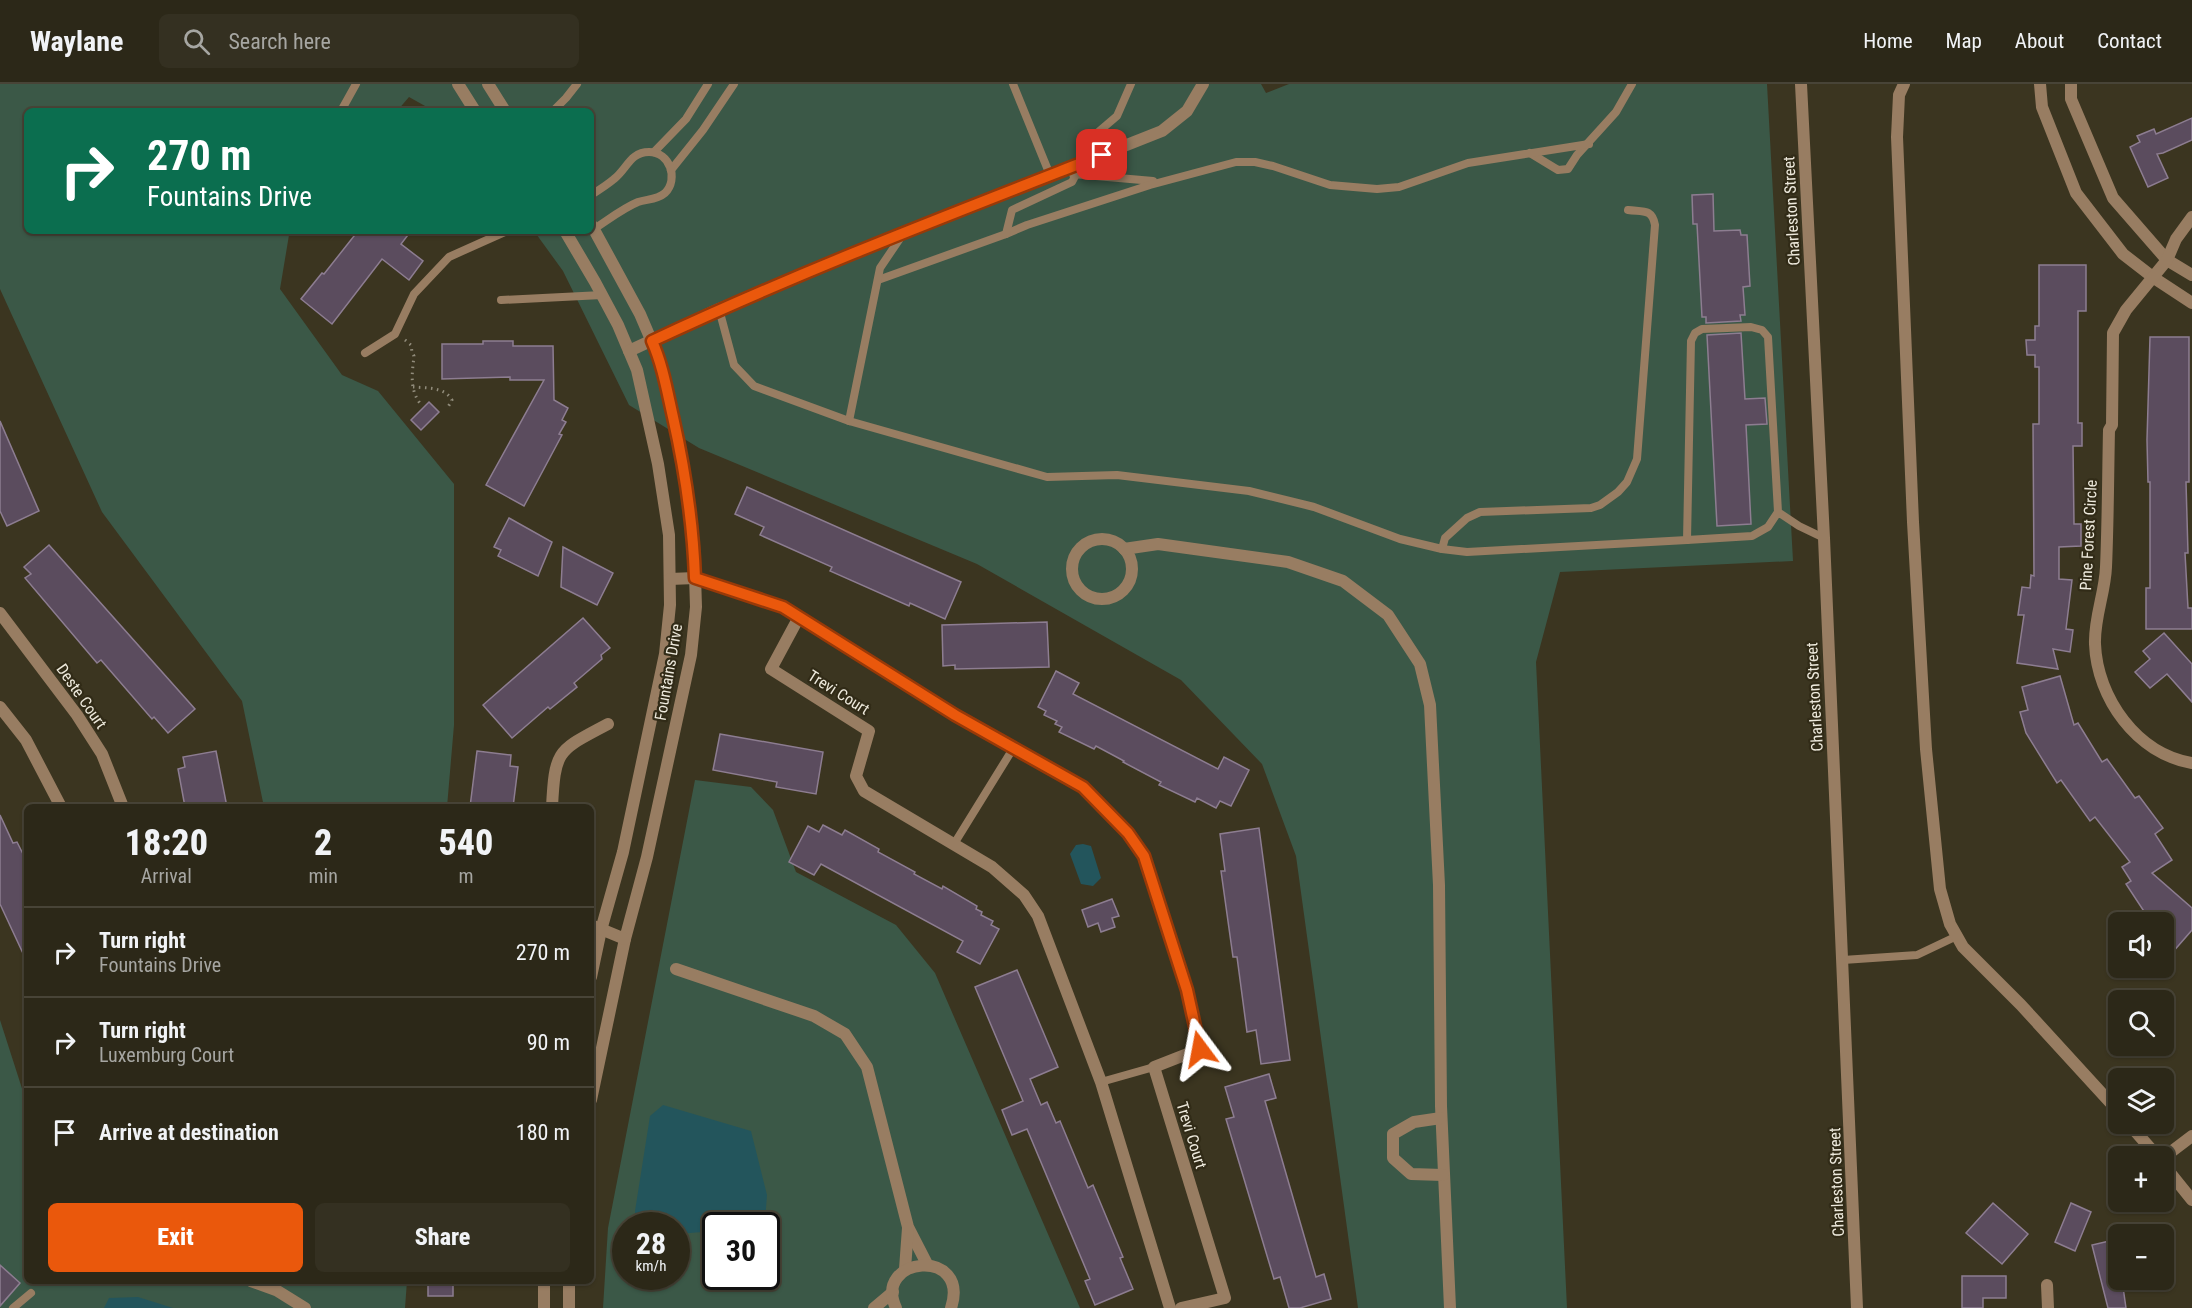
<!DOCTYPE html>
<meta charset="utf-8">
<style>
:root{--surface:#2c2818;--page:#343021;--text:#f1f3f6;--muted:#a6a6a2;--line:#484437;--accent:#ea580c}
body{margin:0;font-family:"Roboto Condensed",sans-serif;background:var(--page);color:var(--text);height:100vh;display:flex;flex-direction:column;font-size:22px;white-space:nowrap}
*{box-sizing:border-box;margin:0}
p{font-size:20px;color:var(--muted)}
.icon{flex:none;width:33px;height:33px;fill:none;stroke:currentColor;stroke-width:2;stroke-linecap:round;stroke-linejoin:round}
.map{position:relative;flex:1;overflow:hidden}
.sheet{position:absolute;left:24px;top:720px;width:570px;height:480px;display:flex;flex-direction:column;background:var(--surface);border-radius:9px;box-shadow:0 2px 4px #0004,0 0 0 2px var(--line)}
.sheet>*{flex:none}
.guide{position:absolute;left:24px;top:24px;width:570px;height:126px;border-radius:9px;box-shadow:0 2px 4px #0004,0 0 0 2px var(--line);background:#0b6e4f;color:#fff;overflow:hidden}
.fabs{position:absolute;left:2108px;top:828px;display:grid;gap:12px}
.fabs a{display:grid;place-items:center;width:66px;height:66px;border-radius:9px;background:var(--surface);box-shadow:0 2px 4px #0004,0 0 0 2px var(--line);font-size:30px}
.speed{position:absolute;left:612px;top:1128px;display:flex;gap:12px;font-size:30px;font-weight:700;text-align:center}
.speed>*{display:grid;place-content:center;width:78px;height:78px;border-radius:50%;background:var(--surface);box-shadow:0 2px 4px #0004,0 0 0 2px var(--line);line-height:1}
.speed small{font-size:15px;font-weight:400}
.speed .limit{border:3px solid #111;border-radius:9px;background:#fff;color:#111}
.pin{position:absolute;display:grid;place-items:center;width:51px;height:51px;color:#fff;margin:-26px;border-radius:12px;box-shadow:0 3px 9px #0006}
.me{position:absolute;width:66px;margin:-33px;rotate:347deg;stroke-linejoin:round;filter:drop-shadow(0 0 4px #0008)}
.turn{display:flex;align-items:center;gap:21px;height:126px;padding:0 24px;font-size:27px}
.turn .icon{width:78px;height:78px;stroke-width:2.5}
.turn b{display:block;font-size:42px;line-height:51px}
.eta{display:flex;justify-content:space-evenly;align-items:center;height:102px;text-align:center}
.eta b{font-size:36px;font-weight:800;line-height:42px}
.button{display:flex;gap:12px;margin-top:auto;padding:12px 24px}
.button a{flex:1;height:69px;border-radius:9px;background:var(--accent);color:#fff;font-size:24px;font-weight:800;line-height:69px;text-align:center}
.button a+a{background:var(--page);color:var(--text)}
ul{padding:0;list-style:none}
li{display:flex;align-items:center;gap:18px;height:90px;padding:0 24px;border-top:2px solid var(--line)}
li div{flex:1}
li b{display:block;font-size:22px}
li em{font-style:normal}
header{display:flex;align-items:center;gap:36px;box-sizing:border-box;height:84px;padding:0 30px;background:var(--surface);border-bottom:2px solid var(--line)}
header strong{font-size:28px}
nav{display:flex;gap:33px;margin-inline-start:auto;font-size:21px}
.search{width:420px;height:54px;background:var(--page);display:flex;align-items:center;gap:15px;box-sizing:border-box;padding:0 21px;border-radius:9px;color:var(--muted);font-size:22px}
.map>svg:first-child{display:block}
.green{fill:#3b5847;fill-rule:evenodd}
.water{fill:#23555c}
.building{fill:#5b4c5e;stroke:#8d7d91;stroke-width:1.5}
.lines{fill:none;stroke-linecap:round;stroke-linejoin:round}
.path{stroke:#928d7c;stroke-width:3;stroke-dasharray:1.5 4.5;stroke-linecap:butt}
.service{stroke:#987d62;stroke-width:8}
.minor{stroke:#987d62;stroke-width:12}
.route-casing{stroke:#983908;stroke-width:15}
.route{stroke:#ea580c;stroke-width:10}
.labels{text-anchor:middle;stroke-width:4.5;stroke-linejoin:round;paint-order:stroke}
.street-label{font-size:16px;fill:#eeeadd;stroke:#312b17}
</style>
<header>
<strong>Waylane</strong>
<div class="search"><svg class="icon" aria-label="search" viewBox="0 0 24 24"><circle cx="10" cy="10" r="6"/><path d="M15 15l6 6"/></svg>Search here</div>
<nav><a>Home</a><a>Map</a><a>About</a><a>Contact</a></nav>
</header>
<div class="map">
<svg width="2192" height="1224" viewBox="0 0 2192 1224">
<rect width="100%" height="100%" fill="#3b3520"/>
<!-- green -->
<g class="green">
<path d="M 0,0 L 1261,0 L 1266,9 L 1289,0 L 1767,0 L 1793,477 L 1560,488 L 1536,578 L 1567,1224 L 1358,1224 L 1296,772 L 1262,680 L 1181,596 L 977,480 L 699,364 L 629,321 L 563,187 L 534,147 L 591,147 L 591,27 L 434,27 L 409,13 L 397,27 L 27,27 L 27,147 L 293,147 L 289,151 L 280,205 L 342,291 L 378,307 L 454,400 L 454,641 L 447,723 L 264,723 L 242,617 L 102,428 L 0,205 Z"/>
<path d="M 695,696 L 751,703 L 773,726 L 796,788 L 896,841 L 935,889 L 1080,1224 L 603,1224 L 608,1144 ZM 626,1142 L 676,1142 L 676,1192 L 626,1192 ZM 716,1142 L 766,1142 L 766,1192 L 716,1192 Z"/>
<path d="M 0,936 L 27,1020 L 27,1197 L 407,1197 L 405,1224 L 0,1224 Z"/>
</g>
<!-- water -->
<g class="water">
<path d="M 1083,760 L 1091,762 L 1101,794 L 1093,802 L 1081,800 L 1070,770 L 1076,761 Z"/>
<path d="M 663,1021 L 751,1047 L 767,1111 L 765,1137 L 757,1141 L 716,1142 L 715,1147 L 677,1150 L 676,1142 L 635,1141 L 635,1127 L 650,1032 Z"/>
<path d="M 138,1213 L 173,1224 L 104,1224 L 109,1214 Z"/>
</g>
<!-- building -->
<g class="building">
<path d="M 2192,34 L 2192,56 L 2163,69 L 2157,70 L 2168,94 L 2148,103 L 2130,63 L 2140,58 L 2137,52 L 2154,45 L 2156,50 Z"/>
<path d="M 1713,110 L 1714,147 L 1740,146 L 1741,151 L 1747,151 L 1750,202 L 1743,203 L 1745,231 L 1740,231 L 1741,237 L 1706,239 L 1706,233 L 1702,233 L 1697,140 L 1693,140 L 1692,111 Z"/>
<path d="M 358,147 L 411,147 L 401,160 L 423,177 L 409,196 L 382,175 L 332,240 L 301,215 L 322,189 L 324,190 Z"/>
<path d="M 2039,181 L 2086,181 L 2086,227 L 2078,227 L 2078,339 L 2082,339 L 2082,362 L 2073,362 L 2074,440 L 2081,440 L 2081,462 L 2059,463 L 2059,495 L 2072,496 L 2066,545 L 2073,546 L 2070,568 L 2053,565 L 2058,585 L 2017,579 L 2024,531 L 2018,531 L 2022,503 L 2030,504 L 2031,491 L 2034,492 L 2033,340 L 2039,340 L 2039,283 L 2035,283 L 2035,271 L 2027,271 L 2026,256 L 2035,256 L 2035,242 L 2039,242 Z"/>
<path d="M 1741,249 L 1745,315 L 1765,314 L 1767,340 L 1746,341 L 1751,440 L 1717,442 L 1707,251 Z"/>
<path d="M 2150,253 L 2189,253 L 2189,398 L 2186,398 L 2188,469 L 2185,469 L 2188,524 L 2192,524 L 2192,545 L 2146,545 L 2146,504 L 2150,504 L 2150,398 L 2148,398 L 2147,356 Z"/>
<path d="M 483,257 L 513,257 L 513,262 L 553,262 L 554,316 L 568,324 L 562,336 L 566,338 L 559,350 L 562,351 L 524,422 L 486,401 L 544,296 L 510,296 L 510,293 L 442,295 L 442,260 L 483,260 Z"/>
<path d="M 429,318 L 439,328 L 421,346 L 411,336 Z"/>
<path d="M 0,337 L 39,427 L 7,442 L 0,427 Z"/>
<path d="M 747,403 L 961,498 L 945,535 L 910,519 L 909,522 L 830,487 L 832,483 L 760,451 L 764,443 L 735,430 Z"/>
<path d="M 509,434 L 552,458 L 538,492 L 498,472 L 501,466 L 494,463 Z"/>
<path d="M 49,461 L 195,625 L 168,649 L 154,633 L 152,635 L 101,576 L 97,579 L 25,494 L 31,490 L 24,483 Z"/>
<path d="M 563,463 L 613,489 L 597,521 L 561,503 Z"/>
<path d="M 583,534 L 610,564 L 601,571 L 602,575 L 574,599 L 577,603 L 550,625 L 548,623 L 512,654 L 483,621 Z"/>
<path d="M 1047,538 L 1049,583 L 955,585 L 955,581 L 943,582 L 942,541 Z"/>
<path d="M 2164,549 L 2192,580 L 2192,618 L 2167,590 L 2150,604 L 2135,588 L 2150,575 L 2143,567 Z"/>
<path d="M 1056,587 L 1079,599 L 1073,610 L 1218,685 L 1224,673 L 1249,686 L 1231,722 L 1220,717 L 1216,724 L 1197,714 L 1195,718 L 1159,701 L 1161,698 L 1123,678 L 1124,677 L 1096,662 L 1094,665 L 1059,648 L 1062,643 L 1055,640 L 1057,637 L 1044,631 L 1046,627 L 1038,623 Z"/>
<path d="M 2060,592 L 2074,641 L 2078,639 L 2102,678 L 2107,675 L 2135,714 L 2139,712 L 2163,744 L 2155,750 L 2172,776 L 2152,789 L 2192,824 L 2192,846 L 2172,869 L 2163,861 L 2163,838 L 2151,838 L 2126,800 L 2131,797 L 2122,783 L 2130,778 L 2095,733 L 2090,737 L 2061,696 L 2057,699 L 2026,649 L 2020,628 L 2028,626 L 2022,603 Z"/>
<path d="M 720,650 L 823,668 L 816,710 L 776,703 L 777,698 L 713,686 Z"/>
<path d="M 216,667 L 227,723 L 185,723 L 178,685 L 185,683 L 183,673 Z"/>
<path d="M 477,667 L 511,671 L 510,682 L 518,683 L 513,723 L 470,723 Z"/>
<path d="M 0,731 L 13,759 L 17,758 L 27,778 L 27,878 L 0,820 Z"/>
<path d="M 823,741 L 842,751 L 845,746 L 879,765 L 878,768 L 915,788 L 914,790 L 942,805 L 943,802 L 977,822 L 976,825 L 982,828 L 981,831 L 993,837 L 991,841 L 999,845 L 980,880 L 957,868 L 963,857 L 821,780 L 814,791 L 789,778 L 808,742 L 819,748 Z"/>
<path d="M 1259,744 L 1290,976 L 1261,980 L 1256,946 L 1247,948 L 1237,873 L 1233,873 L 1221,787 L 1225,787 L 1220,750 Z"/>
<path d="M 1112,815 L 1119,832 L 1112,834 L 1115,843 L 1101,848 L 1098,839 L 1088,843 L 1082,826 Z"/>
<path d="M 1017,886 L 1058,983 L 1030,995 L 1041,1021 L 1047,1018 L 1056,1039 L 1060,1037 L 1088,1104 L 1093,1101 L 1123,1173 L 1120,1174 L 1133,1205 L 1095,1221 L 1085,1197 L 1090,1195 L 1027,1045 L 1012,1051 L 1002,1026 L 1023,1017 L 975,903 Z"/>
<path d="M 1269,990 L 1276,1014 L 1265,1017 L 1316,1193 L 1324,1190 L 1331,1215 L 1300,1224 L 1289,1224 L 1280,1193 L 1274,1195 L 1226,1035 L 1234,1033 L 1225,1003 Z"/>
<path d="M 1993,1119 L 2028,1150 L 2002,1180 L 1966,1149 Z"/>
<path d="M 2071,1119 L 2091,1128 L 2075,1167 L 2055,1158 Z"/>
<path d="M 2118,1155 L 2118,1196 L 2122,1196 L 2126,1224 L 2108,1224 L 2092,1161 Z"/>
<path d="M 0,1181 L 20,1199 L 0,1222 Z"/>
<path d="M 1962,1192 L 2006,1192 L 2006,1214 L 1983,1214 L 1983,1224 L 1962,1224 Z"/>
<rect x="428" y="1197" width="25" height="15"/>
</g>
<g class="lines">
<!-- path -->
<g class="path">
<path d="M 405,256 L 411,261 L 412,268 L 414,272 C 412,291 409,306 422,322"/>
<path d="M 413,303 C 426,304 445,303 452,316 L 448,323"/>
</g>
<!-- service -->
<g class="service">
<path d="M 1013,0 L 1050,91 L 1052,91"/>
<path d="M 341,27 L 356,0"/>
<path d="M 553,27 L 566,14 L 577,0"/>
<path d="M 654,68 L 686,35 L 708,0"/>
<path d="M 1530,69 L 1558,86 L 1568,85 L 1577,71 L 1616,28 L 1632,0"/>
<path d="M 671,86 L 703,46 L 734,0"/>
<path d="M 1073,90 L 1153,97"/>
<path d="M 591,111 C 599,106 607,101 614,95 C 627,85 630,68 649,68 C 670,68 679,95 665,109 C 657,116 647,115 638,118 C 623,124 608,136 594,145"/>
<path d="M 1006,150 L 1027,141 L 1150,101 L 1236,78 L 1255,78 L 1273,82 L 1330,101 L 1377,105 L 1399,103 L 1468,79 L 1589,60"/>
<path d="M 878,196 L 1006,150 L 1012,126 L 1072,98 L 1082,79 L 1083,61 L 1117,32 L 1131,0"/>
<path d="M 501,216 L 602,211"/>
<path d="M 719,225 L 734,281 L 754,302 L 849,337 L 880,184 L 903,150"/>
<path d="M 365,269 L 395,250 L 414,210 L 449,173 L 507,147"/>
<path d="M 849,337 L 1047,393 L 1117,391 L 1249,407 L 1314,423 L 1400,455 L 1442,465 L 1467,468 L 1687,456"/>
<path d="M 1778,428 L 1768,443 L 1752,452 L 1687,456 L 1691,257 L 1695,249 L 1702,245 L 1751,243 L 1762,246 L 1768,253 L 1778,428 L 1799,442 L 1824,454"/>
<path d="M 1442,465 L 1445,454 L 1467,434 L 1480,428 L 1591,424 L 1600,421 L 1618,408 L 1627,398 L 1637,375 L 1655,141 C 1652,124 1642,128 1628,126"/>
<path d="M 954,760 L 1014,663"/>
<path d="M 1843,876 L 1917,871 L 1957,852"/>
<path d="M 1101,998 L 1154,983"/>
<path d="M 13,1224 L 31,1209"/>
</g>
<!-- minor -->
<g class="minor">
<path d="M 458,0 L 475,27"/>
<path d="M 488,0 L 505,27"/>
<path d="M 1801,0 L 1824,454 L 1857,1224"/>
<path d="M 1904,0 L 1899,11 L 1897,53 L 1913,438 L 1926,665 L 1940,805 L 1950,840 L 1963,863 L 2021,921 L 2118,1027"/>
<path d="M 2040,0 L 2042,23 L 2076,109 L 2123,170 L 2154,194 L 2192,219"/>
<path d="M 2071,0 L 2071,15 L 2113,114 L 2167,176 L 2192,191"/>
<path d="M 2192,133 L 2176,155 L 2167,176 L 2126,226 L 2113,249 L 2112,341 L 2109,346 C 2108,392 2108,438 2106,483 C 2105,509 2094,534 2095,560 C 2097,614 2137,670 2192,679"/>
<path d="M 591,140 L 640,230 L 661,279 L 682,375 L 694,460 L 696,523 L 691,571 L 647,773 L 625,855 L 591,1016"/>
<path d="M 565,147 L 595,198 L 618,241 L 637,286 L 658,380 L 669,451 L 670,521 L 665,570 L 623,768 L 601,846 L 591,893"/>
<path d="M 629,267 L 719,225 L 904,149 L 1162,47 L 1187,27 L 1203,0"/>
<circle cx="1102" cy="485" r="30"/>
<path d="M 1124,465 L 1158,460 L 1288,478 L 1343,497 L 1388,531 L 1420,580 L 1430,621 L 1439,801 L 1441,1022 L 1450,1224"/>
<path d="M 670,495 L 695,494 L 783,523 L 955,631 L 1083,703 L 1128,749 L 1144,772 L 1187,906 L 1200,965 L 1154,983 L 1225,1214 L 1181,1224"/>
<path d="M 0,529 L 77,631 L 102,670 L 123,723"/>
<path d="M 799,533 L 771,585 L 869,647 L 856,692 L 864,707 L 992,783 L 1024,811 L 1038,832 L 1101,998 L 1170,1224"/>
<path d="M 0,623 L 26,656 L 61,723"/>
<path d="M 552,723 C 555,664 558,667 608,640"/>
<path d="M 591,841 L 625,855"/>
<path d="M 676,885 L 814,932 L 845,950 L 867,983 L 908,1143 L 927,1180"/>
<path d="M 1441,1034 L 1414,1038 L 1393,1050 L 1393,1074 L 1411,1090 L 1443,1091"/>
<path d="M 2129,1040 L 2157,1072"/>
<path d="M 2163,1074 L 2192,1052"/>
<path d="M 2163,1080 L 2192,1116"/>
<path d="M 905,1185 L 908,1144"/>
<path d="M 251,1197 L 276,1206 L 305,1224"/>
<path d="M 544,1197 L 544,1224"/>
<path d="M 569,1197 L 569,1224"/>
<path d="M 2047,1201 L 2048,1224"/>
<path d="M 874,1224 L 893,1208"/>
<path d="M 896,1224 C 872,1172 971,1163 951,1224"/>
</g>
</g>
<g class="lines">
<defs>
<path id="route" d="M 1102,71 C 951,130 799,188 652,257 C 663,282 667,307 673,333 C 685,386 693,440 695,494 L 783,523 L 955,631 L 1083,703 L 1128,749 L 1144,772 L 1187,906 L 1200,965"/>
</defs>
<!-- route casing -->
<use href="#route" class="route-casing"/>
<!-- route -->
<use href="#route" class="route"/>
</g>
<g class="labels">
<!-- street labels -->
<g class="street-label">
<text transform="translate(1791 127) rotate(-93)" y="6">Charleston Street</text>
<text transform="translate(2088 451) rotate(-87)" y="6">Pine Forest Circle</text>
<text transform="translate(668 588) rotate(-80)" y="6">Fountains Drive</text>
<text transform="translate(839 608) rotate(32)" y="6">Trevi Court</text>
<text transform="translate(82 612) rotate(55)" y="6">Deste Court</text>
<text transform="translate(1814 613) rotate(-93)" y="6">Charleston Street</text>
<text transform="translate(1192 1051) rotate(73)" y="6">Trevi Court</text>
<text transform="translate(1836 1098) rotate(-92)" y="6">Charleston Street</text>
</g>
</g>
</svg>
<div class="fabs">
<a><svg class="icon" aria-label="sound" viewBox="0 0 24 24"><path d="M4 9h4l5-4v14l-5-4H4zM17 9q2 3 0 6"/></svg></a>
<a><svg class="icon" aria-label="search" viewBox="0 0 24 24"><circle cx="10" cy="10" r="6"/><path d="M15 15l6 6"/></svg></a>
<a><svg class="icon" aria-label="layers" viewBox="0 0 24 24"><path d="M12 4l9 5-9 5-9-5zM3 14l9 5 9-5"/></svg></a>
<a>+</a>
<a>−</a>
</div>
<div class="speed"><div>28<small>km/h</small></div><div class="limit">30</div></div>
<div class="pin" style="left:1102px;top:71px;background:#d93025"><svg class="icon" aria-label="arrive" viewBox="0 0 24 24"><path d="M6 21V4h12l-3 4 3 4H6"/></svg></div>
<svg class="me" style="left:1200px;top:965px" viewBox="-20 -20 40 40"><path d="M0-17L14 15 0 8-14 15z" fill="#ea580c" stroke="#fff" stroke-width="4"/></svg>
<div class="guide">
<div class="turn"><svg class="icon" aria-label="right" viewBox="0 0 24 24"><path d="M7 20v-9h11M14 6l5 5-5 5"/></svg><div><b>270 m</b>Fountains Drive</div></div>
</div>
<section class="sheet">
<div class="eta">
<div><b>18:20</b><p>Arrival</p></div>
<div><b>2</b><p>min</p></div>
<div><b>540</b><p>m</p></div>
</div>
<ul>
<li><svg class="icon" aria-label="right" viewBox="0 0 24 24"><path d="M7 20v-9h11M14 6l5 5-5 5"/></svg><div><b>Turn right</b><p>Fountains Drive</p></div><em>270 m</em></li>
<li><svg class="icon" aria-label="right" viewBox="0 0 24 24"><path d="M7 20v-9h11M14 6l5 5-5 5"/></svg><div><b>Turn right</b><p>Luxemburg Court</p></div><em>90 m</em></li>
<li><svg class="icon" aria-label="arrive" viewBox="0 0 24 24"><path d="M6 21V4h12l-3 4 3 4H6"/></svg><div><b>Arrive at destination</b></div><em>180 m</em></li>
</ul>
<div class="button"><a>Exit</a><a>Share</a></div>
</section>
</div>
